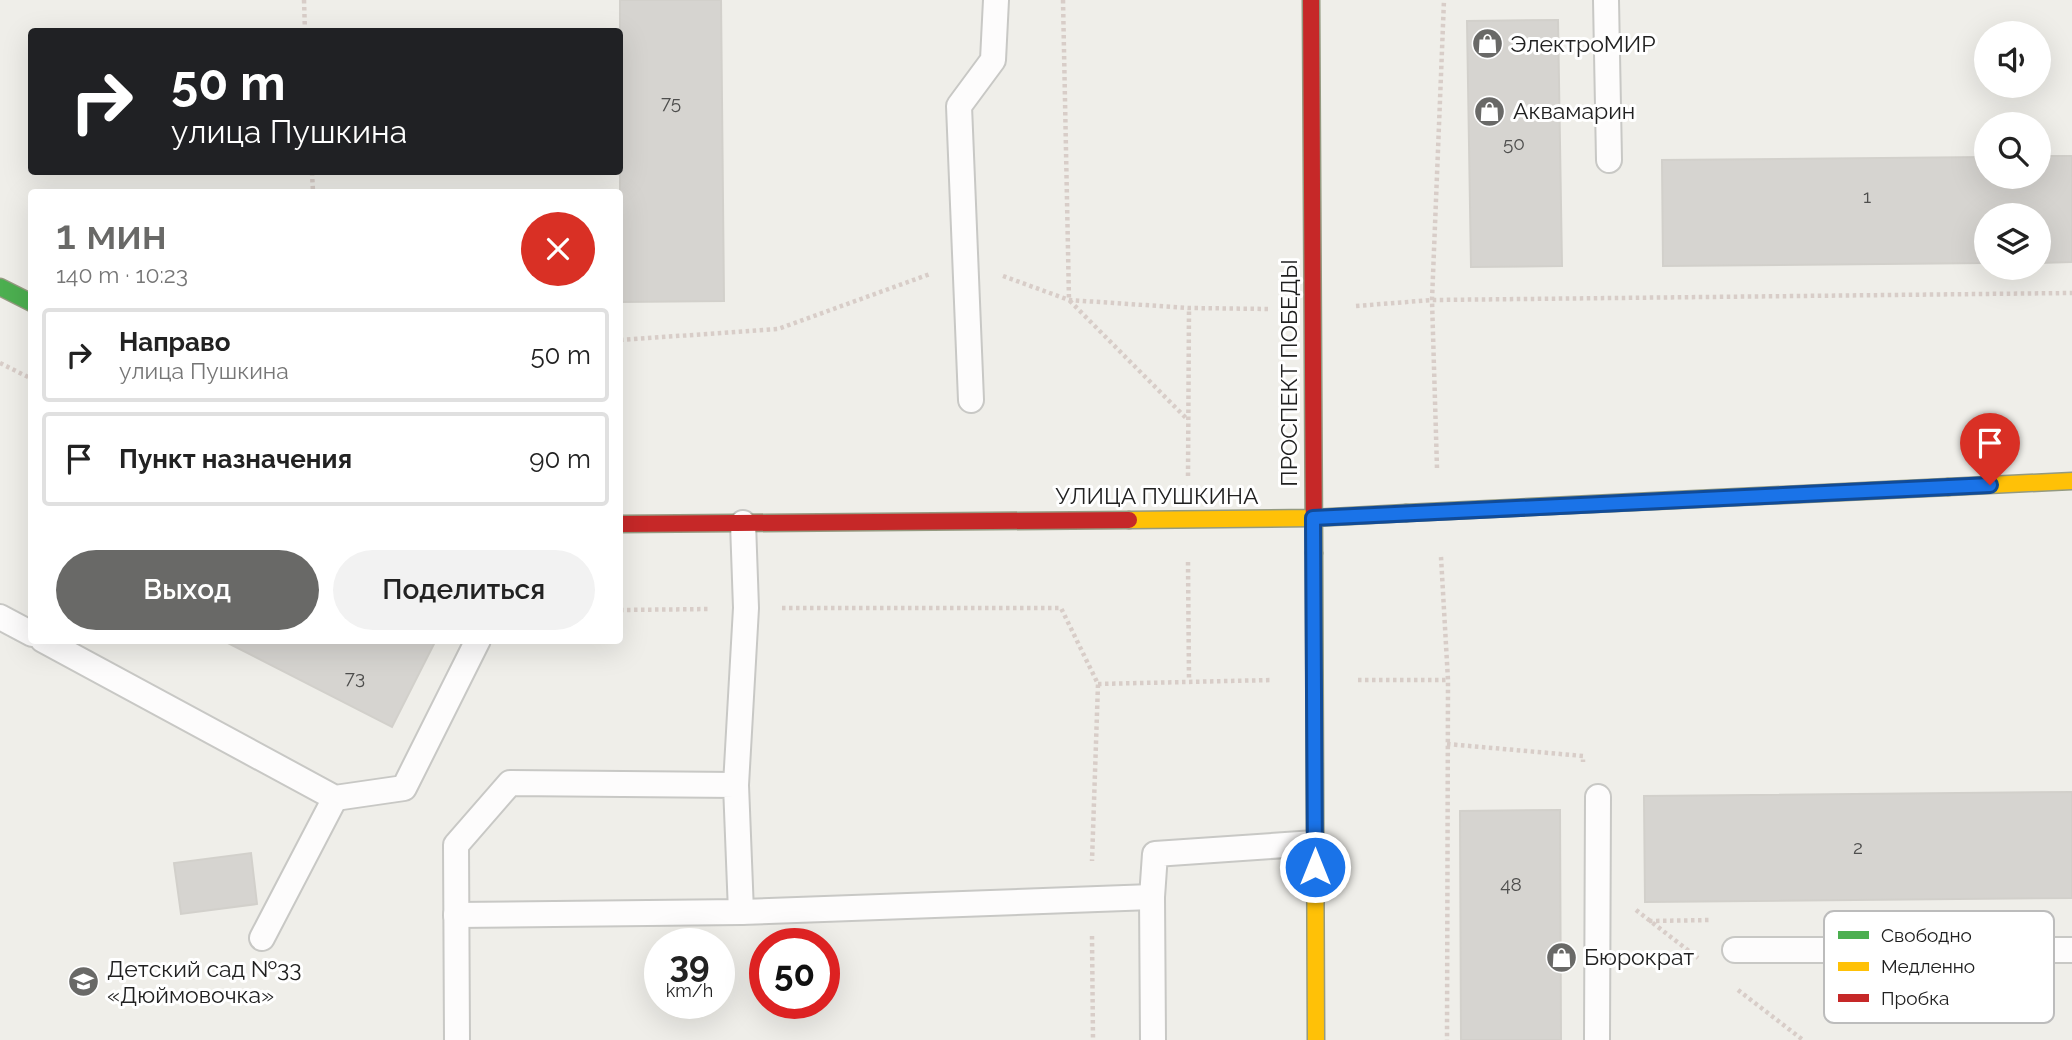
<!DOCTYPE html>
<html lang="ru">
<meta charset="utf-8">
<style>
:root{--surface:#fff;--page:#f2f2f2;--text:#222;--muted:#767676;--line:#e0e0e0;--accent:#696967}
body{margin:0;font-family:Raleway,sans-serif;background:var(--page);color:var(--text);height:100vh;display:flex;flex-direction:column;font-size:26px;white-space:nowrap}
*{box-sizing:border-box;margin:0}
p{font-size:23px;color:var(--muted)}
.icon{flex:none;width:38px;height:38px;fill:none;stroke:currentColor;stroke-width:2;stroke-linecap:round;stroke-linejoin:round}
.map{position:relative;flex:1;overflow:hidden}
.panel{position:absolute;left:28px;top:189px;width:595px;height:455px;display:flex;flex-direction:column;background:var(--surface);border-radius:7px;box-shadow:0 7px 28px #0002}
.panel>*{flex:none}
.top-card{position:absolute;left:28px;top:28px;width:595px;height:147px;border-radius:7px;box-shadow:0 7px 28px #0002;background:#202124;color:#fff;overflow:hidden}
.controls{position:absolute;left:1974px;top:21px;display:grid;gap:14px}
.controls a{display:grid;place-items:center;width:77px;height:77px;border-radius:50%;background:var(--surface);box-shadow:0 7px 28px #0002;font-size:35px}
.speed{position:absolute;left:644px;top:928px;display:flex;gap:14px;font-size:35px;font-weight:700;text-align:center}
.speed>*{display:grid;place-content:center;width:91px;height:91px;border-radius:50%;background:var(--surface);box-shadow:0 7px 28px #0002;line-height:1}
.speed small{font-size:18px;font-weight:400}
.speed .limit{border:10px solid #d22;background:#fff;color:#111}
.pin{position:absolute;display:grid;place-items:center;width:60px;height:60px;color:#fff;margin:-72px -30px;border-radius:50% 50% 50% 0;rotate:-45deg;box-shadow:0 0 7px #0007}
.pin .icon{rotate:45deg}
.me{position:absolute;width:77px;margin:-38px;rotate:0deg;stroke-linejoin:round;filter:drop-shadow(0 0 5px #0008)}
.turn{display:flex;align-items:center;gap:24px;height:147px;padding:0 28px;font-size:32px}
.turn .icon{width:91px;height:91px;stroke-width:2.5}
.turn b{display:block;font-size:49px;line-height:60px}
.round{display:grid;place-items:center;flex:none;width:74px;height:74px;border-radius:37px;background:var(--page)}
.headline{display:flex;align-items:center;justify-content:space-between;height:119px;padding:0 28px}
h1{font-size:42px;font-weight:600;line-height:52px;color:var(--accent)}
.button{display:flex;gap:14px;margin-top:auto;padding:14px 28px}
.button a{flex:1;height:80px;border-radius:42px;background:var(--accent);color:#fff;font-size:28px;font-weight:600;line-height:80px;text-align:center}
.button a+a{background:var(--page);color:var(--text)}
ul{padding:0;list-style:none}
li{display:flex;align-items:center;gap:21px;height:94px;margin:0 14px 10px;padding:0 14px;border:4px solid var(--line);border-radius:7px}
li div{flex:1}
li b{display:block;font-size:26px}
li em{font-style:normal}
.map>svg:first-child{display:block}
.building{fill:#d6d4d0;stroke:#d2d0cb;stroke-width:2}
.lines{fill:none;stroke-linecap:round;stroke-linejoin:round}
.lane-casing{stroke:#c8c8c5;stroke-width:28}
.fast-casing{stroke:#949a80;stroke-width:19}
.slow-casing{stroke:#949a80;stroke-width:19}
.jam-casing{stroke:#949a80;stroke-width:19}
.path{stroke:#d8cdc8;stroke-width:4.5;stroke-dasharray:3.5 3.5;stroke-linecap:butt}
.lane{stroke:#fdfcfc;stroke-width:24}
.fast{stroke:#4caf50;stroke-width:16}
.slow{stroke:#ffc107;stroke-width:16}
.jam{stroke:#c62828;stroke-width:16}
.route-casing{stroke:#114b97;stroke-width:18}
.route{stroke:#1a73e8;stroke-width:12}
.labels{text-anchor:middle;stroke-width:6;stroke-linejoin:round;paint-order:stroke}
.number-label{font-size:19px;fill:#4e4e4d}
.poi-label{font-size:23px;fill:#212121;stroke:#fff;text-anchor:start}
.street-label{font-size:23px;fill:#212121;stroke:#fff}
.key{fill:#fff;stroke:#bcbcbc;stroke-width:2}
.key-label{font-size:19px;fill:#212121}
</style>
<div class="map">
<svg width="2072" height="1040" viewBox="0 0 2072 1040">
<rect width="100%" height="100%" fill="#efeee9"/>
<!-- building -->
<g class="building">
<path d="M 620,0 L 721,0 L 724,301 L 620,302 Z"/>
<path d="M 1558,20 L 1562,266 L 1471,267 L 1467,21 Z"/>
<path d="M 2039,156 L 2072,156 L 2072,262 L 2039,263 L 2039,215 L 1986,215 L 1986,263 L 1663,266 L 1662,160 L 1986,157 L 1986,177 L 2039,177 Z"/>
<path d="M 222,640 L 436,640 L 392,727 Z"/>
<path d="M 2072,792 L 2072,898 L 1645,902 L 1644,796 Z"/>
<path d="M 1560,810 L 1561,1040 L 1461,1040 L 1460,811 Z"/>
<path d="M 251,853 L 257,904 L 181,914 L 174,863 Z"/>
</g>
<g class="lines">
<defs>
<g id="lane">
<path d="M 1606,0 L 1609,160"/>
<path d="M 971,400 L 959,106 L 993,60 L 996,0"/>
<path d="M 0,617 L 32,634"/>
<path d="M 43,640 L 335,798 L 404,788 L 478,640"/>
<path d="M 736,785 L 746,608 L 743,523"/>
<path d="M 456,915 L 741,912 L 1152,897"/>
<path d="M 262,938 L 335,798"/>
<path d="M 1735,950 L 2072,950"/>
<path d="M 457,1040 L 456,845 L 510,783 L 736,785 L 741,912"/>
<path d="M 1153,1040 L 1152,897 L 1155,854 L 1315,843"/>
<path d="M 1597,1040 L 1598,797"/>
</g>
<g id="fast">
<path d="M 0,287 L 32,303"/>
<path d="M 1406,513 L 1948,487"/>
</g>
<g id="slow">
<path d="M 1948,487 L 2072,481"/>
<path d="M 1129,520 L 1313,518 L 1406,513"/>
<path d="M 1314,553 L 1316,1040"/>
</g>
<g id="jam">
<path d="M 1311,0 L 1314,553"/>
<path d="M 620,524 L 1129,520"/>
</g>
</defs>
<!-- lane casing -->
<use href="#lane" class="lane-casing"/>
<!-- fast casing -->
<use href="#fast" class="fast-casing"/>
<!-- slow casing -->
<use href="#slow" class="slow-casing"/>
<!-- jam casing -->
<use href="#jam" class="jam-casing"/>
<!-- path -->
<g class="path">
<path d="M 304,0 L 305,32"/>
<path d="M 1063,0 L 1069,300 L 1188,420"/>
<path d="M 312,172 L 313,192"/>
<path d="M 1003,276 L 1069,300 L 1189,308 L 1270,309"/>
<path d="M 1356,306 L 1432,300 L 2072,293"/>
<path d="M 620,340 L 778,329 L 930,274"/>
<path d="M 0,363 L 32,379"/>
<path d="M 1437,468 L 1432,300 L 1444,0"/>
<path d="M 1188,476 L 1189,308"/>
<path d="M 1441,557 L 1448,680 L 1447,1040"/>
<path d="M 1188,562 L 1189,680"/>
<path d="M 782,608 L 1061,608 L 1098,684 L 1092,861"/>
<path d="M 620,610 L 710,609"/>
<path d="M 1358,680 L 1448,680"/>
<path d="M 1098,684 L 1272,680"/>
<path d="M 1447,744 L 1583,756 L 1583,762"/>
<path d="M 1636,910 L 1698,958"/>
<path d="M 1649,921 L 1711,920"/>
<path d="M 1092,936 L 1093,1040"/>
<path d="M 1738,990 L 1803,1040"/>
</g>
<!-- lane -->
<use href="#lane" class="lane"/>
<!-- fast -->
<use href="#fast" class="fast"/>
<!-- slow -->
<use href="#slow" class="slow"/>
<!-- jam -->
<use href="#jam" class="jam"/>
</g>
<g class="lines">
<defs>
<path id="route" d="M 1315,867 L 1313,518 L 1990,485"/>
</defs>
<!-- route casing -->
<use href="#route" class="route-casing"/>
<!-- route -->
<use href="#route" class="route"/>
</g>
<!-- icons -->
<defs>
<symbol id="shop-disc" viewBox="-11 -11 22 22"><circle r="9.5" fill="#696967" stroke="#fff"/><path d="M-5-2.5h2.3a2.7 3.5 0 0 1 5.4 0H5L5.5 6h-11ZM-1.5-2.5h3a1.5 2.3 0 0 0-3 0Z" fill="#fff"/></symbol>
<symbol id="school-disc" viewBox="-11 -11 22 22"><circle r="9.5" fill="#696967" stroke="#fff"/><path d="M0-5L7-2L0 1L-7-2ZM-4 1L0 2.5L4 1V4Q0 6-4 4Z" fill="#fff"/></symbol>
</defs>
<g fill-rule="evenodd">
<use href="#shop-disc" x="1470" y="26" width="35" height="35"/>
<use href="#shop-disc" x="1472" y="94" width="35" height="35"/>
<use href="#shop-disc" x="1544" y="940" width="35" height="35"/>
<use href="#school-disc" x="66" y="964" width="35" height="35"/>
</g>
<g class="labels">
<!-- number labels -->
<g class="number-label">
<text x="671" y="109">75</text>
<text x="1514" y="150">50</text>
<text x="1867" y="203">1</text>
<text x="355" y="684">73</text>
<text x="1858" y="854">2</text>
<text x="1511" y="891">48</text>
</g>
<!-- poi labels -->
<g class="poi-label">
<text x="1510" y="52">ЭлектроМИР</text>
<text x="1513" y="119">Аквамарин</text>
<text x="1584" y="965">Бюрократ</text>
<text x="107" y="977">Детский сад №33<tspan x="107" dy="26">«Дюймовочка»</tspan></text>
</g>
<!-- street labels -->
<g class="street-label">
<text transform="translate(1289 373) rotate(-90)" y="8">ПРОСПЕКТ ПОБЕДЫ</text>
<text x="1157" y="504">УЛИЦА ПУШКИНА</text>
</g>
</g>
<!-- legend -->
<rect x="1824" y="911" width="230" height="112" rx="10" class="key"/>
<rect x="1838" y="931" width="31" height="8" fill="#4caf50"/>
<rect x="1838" y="962" width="31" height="9" fill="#ffc107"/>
<rect x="1838" y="994" width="31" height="8" fill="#c62828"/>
<g class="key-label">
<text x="1881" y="942">Свободно</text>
<text x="1881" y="973">Медленно</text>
<text x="1881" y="1005">Пробка</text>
</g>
</svg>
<div class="controls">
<a><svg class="icon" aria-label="sound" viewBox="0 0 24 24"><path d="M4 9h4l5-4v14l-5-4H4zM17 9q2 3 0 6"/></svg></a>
<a><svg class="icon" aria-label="search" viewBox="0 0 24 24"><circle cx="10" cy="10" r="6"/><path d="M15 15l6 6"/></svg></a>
<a><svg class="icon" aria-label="layers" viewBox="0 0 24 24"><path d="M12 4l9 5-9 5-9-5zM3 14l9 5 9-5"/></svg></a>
</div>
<div class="speed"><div>39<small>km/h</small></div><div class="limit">50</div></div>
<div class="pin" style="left:1990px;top:485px;background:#d93025"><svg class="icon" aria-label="arrive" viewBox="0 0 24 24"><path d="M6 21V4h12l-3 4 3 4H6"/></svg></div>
<svg class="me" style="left:1315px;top:867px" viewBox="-20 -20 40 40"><circle r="17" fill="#1a73e8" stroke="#fff" stroke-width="3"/><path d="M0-11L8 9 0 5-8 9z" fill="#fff"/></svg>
<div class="top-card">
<div class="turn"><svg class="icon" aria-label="right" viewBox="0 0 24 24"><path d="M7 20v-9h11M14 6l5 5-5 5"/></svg><div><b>50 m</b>улица Пушкина</div></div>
</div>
<section class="panel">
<div class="headline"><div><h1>1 мин</h1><p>140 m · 10:23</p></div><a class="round" style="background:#d93025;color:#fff"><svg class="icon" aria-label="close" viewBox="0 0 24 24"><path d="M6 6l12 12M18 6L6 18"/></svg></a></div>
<ul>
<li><svg class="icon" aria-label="right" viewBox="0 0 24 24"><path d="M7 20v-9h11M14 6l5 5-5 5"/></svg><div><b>Направо</b><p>улица Пушкина</p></div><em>50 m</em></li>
<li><svg class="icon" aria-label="arrive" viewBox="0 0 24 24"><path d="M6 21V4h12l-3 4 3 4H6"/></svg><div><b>Пункт назначения</b></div><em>90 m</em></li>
</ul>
<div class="button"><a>Выход</a><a>Поделиться</a></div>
</section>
</div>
